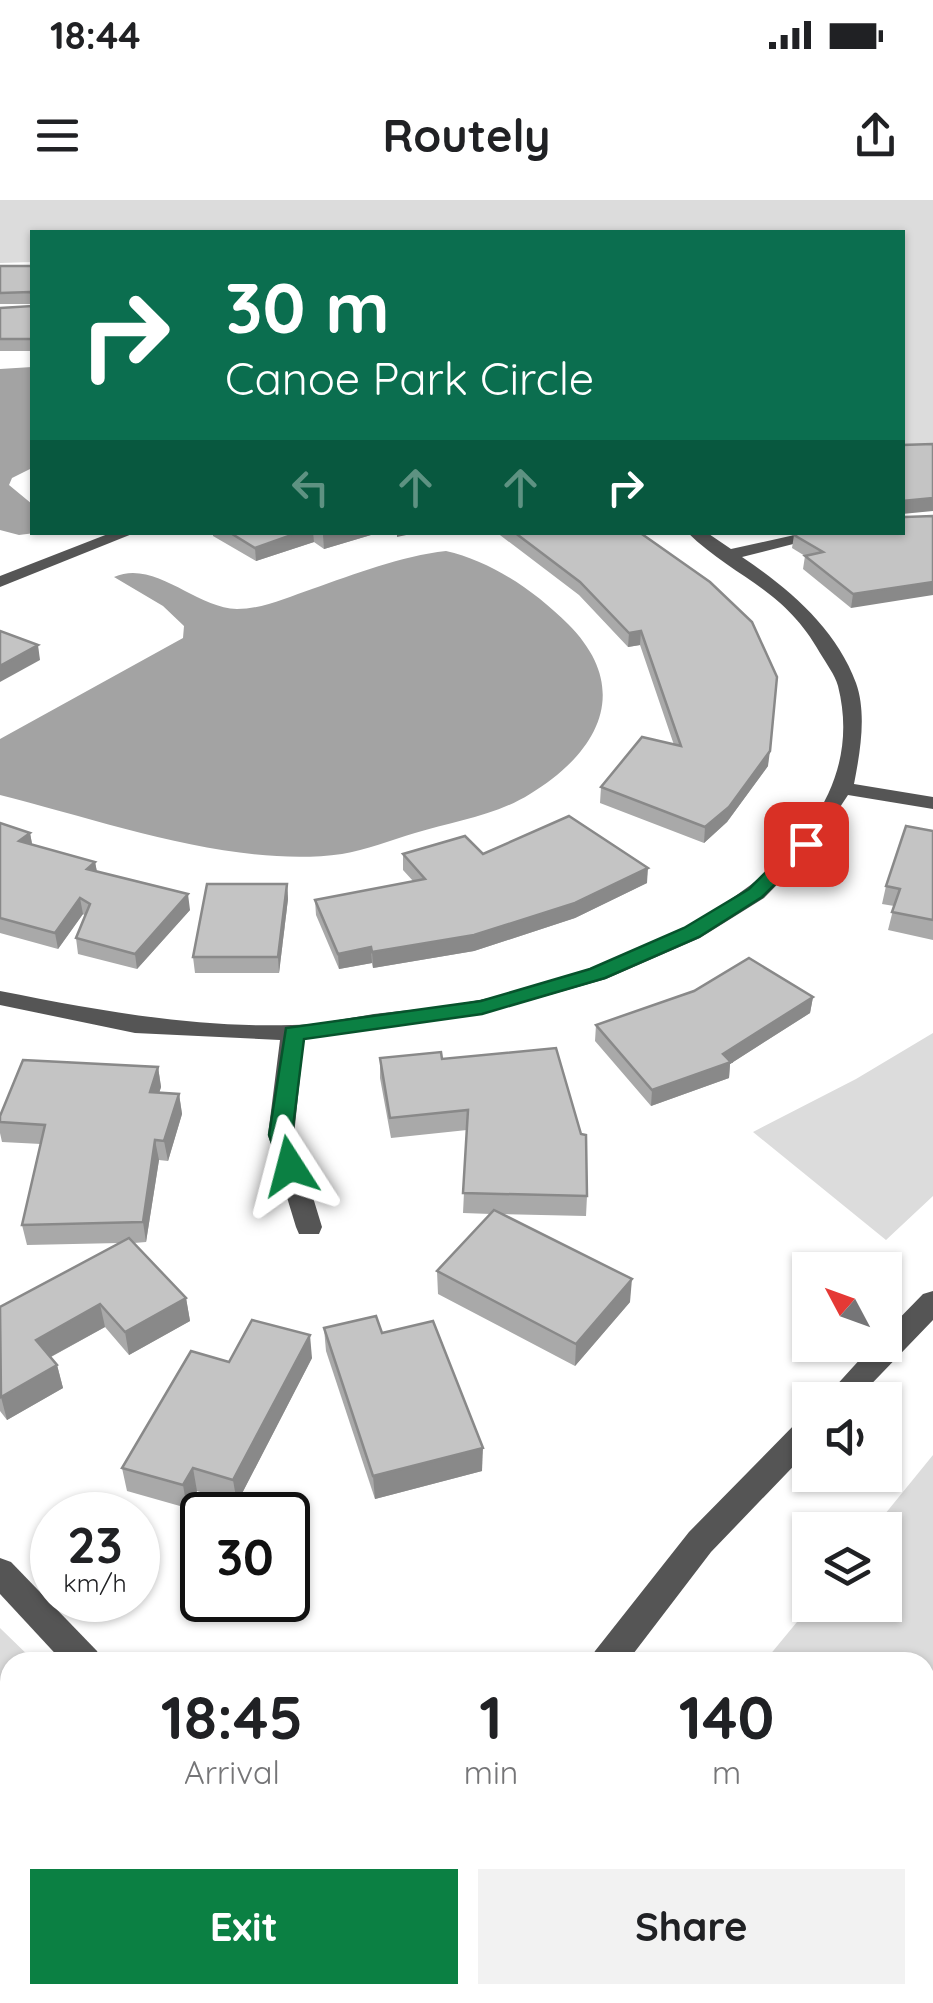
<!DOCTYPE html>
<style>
:root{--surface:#fff;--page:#f2f2f2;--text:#202124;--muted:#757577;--accent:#0b8043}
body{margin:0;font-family:Quicksand,sans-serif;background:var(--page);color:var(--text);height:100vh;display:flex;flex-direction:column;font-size:38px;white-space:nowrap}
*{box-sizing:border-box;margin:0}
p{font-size:32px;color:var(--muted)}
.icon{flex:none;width:55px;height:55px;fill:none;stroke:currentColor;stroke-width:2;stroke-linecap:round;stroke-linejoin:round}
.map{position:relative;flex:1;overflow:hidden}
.drawer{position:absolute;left:0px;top:1452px;width:935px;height:352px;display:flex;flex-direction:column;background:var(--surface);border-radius:30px 30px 0 0;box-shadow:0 2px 8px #0004}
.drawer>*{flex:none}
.guide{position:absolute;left:30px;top:30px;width:875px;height:305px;border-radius:0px;box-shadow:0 2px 8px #0004;background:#0b6e4f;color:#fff;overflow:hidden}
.needle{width:65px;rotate:311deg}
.buttons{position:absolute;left:792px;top:1052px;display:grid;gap:20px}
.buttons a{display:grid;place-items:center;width:110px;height:110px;border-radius:0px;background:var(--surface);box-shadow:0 2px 8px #0004;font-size:50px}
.speed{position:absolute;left:30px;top:1292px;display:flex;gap:20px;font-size:50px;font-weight:700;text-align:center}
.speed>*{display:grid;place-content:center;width:130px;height:130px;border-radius:50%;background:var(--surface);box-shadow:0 2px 8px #0004;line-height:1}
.speed small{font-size:25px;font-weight:400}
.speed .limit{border:5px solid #111;border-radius:15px;background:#fff;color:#111}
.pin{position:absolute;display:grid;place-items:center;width:85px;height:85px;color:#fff;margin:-42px;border-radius:20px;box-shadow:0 5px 15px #0006}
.me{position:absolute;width:110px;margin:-55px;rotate:351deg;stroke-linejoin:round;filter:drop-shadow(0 0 8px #0008)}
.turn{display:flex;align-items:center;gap:35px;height:210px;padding:0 30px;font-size:45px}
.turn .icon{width:130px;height:130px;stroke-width:2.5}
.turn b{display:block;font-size:70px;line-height:85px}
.lanes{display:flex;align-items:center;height:95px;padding:0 30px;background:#0003;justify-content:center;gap:50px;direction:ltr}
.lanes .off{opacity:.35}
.eta{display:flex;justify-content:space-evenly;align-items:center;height:170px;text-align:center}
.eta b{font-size:60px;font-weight:800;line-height:70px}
.action{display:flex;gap:20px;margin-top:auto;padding:20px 30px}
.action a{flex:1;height:115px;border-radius:0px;background:var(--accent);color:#fff;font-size:40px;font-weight:800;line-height:115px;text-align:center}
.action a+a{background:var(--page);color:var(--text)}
.status{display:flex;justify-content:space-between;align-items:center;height:70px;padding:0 50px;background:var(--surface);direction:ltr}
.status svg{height:28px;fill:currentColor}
header{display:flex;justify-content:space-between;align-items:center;height:130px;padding:0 30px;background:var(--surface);font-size:45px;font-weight:800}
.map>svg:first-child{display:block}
.green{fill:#dcdcdc}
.water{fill:#a3a3a3}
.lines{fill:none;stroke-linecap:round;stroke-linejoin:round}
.minor{fill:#555;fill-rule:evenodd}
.wall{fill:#a9a9a9}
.shaded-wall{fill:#898989}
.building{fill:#c4c4c4;stroke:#898989;stroke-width:2.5}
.route{fill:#0b8043;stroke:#07532c;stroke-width:2.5}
</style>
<div class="status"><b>18:44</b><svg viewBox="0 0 49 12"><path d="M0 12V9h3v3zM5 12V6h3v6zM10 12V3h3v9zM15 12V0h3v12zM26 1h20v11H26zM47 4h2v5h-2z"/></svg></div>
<header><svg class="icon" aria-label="menu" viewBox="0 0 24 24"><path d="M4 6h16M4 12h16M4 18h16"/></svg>Routely<svg class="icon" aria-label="share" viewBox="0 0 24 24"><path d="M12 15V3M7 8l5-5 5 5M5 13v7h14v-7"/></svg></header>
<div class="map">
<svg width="933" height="1803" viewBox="0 0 933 1803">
<rect width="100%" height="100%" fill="#fff"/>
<!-- green -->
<g class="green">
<path d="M 0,0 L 933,0 L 933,244 L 903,244 L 902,32 L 32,32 L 32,62 L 0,63 Z"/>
<path d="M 933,833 L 933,996 L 886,1040 L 753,932 L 856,879 Z"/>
<path d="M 933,1255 L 933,1775 L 925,1788 L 925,1462 L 764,1462 L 811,1405 L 885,1405 L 885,1330 L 872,1330 Z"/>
<path d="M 0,1428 L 35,1462 L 10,1462 L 10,1795 L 370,1795 L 378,1803 L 0,1803 Z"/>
<path d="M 493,1795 L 920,1795 L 915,1803 L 486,1803 Z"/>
</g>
<!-- water -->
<g class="water">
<path d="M 32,167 L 32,268 L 12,278 L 9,285 L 32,304 L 35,333 L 19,335 L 0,330 L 0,169 Z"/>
<path d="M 446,351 C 491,361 535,391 568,424 C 633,489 599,552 530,594 C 497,615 452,622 415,633 C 391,640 366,650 342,654 C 236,669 104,621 0,595 L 0,539 L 183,438 L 184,426 L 163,406 L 114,377 C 155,359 195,408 237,409 C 263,409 288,397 312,389 C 355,374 401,356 446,351 Z"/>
</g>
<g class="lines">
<!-- minor -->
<g class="minor">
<path d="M 113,332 L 137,332 L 0,387 L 0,376 Z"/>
<path d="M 687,332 L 706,332 L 731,349 L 808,332 L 840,332 L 742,357 C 788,388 836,428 856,483 C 867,514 860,553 854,584 L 933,597 L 933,609 L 848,595 L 813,648 L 764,698 L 700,738 L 606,779 L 482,814 L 304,839 L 294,935 L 322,1027 L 319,1034 L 299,1034 L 296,1027 L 268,935 L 280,840 L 135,833 L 0,805 L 0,791 C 96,810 193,828 292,825 C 319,825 347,818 374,814 C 409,810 445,807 479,800 C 617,774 884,668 838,486 C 835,475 826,463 820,453 C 783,387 735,379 687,332 Z"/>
<path d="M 933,1091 L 933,1120 L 856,1200 L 823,1200 L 873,1145 L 885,1145 L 885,1133 L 923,1094 Z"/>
<path d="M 810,1217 L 810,1249 L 711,1352 L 627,1462 L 590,1462 L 595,1451 L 689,1332 L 799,1220 Z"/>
<path d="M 0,1358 L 11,1362 L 97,1451 L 102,1462 L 63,1462 L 0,1394 Z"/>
</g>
</g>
<!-- wall -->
<g class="wall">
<rect x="0" y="66" width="32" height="38"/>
<path d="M 32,106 L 32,151 L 0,151 L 0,108 Z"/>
<path d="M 213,332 L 381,332 L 324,349 L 314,342 L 256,361 L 213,336 Z"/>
<path d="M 496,332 L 639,332 L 768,566 L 727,622 L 704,643 L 600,603 L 601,587 L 674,545 L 640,445 L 628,447 L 579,395 Z"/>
<path d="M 902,332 L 851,408 L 803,369 L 805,356 L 792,348 L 794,335 Z"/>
<path d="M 0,623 L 30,633 L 32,644 L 95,662 L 97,672 L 190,710 L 137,769 L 78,754 L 76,738 L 85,716 L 83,714 L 58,749 L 0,733 Z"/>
<path d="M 933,631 L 933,740 L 888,730 L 894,706 L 882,704 L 886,686 Z"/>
<path d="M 403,654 L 483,654 L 647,683 L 575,718 L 474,751 L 373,768 L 372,763 L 339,769 L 316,715 L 315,700 L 413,681 L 403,670 Z"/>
<path d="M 287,684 L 288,699 L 279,773 L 195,773 L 193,757 Z"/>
<path d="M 813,797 L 810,813 L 730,864 L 729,878 L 651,906 L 595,841 L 596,825 Z"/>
<path d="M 380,858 L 442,859 L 587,996 L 586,1016 L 502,1014 L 630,1102 L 575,1166 L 438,1094 L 437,1071 L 491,1014 L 463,1013 L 467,930 L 391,938 L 380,878 Z"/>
<path d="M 158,867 L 161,887 L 159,893 L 179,894 L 182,914 L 168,961 L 159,960 L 146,1042 L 134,1043 L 186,1098 L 190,1121 L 129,1155 L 105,1127 L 51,1157 L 57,1165 L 63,1188 L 7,1220 L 0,1211 L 0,1107 L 119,1043 L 27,1045 L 22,1025 L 41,944 L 2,942 L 0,933 L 0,916 Z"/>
<path d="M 324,1128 L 382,1133 L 482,1271 L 375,1299 L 326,1151 Z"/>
<path d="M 312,1158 L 237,1303 L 197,1291 L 187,1308 L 127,1291 L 122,1268 L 229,1162 Z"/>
</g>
<!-- shaded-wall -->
<g class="shaded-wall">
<path d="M 933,298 L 933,311 L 902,314 L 902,301 Z"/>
<path d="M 300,332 L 313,332 L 314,342 L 256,361 L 255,348 Z"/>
<path d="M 333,332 L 381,332 L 324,349 L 323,335 Z"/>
<path d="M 397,332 L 420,332 L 397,337 Z"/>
<path d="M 933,382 L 933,395 L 851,408 L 853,394 Z"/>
<path d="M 641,431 L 640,445 L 628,447 L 629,433 Z"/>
<path d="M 38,445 L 40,460 L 0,482 L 0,466 Z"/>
<path d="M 770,551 L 768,566 L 727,622 L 704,643 L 705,627 Z"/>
<path d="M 30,633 L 33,649 L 19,641 Z"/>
<path d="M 95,662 L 98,677 L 87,669 Z"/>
<path d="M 648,668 L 647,683 L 575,718 L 474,751 L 373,768 L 372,752 Z"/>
<path d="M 287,684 L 288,699 L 279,773 L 278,757 Z"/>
<path d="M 188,694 L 190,710 L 137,769 L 135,754 Z"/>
<path d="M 80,698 L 83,714 L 58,749 L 55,733 Z"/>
<path d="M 371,747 L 372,763 L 339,769 L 338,754 Z"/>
<path d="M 813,797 L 810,813 L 730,864 L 729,878 L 651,906 L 652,890 L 723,854 Z"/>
<path d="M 158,867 L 161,887 L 153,912 L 150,892 Z"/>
<path d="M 179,894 L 182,914 L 168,961 L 164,941 Z"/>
<path d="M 155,940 L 159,960 L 146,1042 L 143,1022 Z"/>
<path d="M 632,1079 L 630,1102 L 575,1166 L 576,1144 Z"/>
<path d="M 186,1098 L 190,1121 L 129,1155 L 125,1132 Z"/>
<path d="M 100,1104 L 105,1127 L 41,1162 L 36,1140 Z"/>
<path d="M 310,1135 L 312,1158 L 237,1303 L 233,1280 Z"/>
<path d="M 57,1165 L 63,1188 L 7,1220 L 1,1197 Z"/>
<path d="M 483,1248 L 482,1271 L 375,1299 L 373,1276 Z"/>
<path d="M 193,1268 L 197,1291 L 187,1308 L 183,1285 Z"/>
</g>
<!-- building -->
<g class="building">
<path d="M 0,66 L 32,66 L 32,94 L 30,92 L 0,93 Z"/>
<path d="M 32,106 L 32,139 L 0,139 L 0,108 Z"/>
<path d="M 933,244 L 933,298 L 902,301 L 902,245 Z"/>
<path d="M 902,316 L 905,317 L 933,316 L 933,382 L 853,394 L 805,356 L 823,352 L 794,335 L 802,332 L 902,332 Z"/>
<path d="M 229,332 L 300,332 L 255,348 Z"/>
<path d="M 514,332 L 639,332 L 710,382 L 752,422 L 777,477 L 770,551 L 729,607 L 705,627 L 601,587 L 642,537 L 681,546 L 641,431 L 629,433 L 580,382 Z"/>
<path d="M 0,431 L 38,445 L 0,466 Z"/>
<path d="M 569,616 L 648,668 L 575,703 L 474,735 L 372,752 L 371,747 L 338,754 L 315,700 L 425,679 L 403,654 L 465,636 L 483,654 Z"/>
<path d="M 0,623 L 30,633 L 19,641 L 95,662 L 87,669 L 188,694 L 135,754 L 76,738 L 90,704 L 80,698 L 55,733 L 0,718 Z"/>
<path d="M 906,626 L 933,631 L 933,720 L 892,712 L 900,689 L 886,686 Z"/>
<path d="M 207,684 L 287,684 L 278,757 L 193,757 Z"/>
<path d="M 749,758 L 813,797 L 723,854 L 731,862 L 652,890 L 596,825 L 694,791 Z"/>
<path d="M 556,848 L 581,934 L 586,935 L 587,996 L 463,993 L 468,910 L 390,918 L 380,858 L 441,852 L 442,859 Z"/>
<path d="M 23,860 L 158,867 L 150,892 L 179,894 L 164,941 L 155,940 L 143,1022 L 22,1025 L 45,925 L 0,922 L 0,916 Z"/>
<path d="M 494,1010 L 632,1079 L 576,1144 L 437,1071 Z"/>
<path d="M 129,1038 L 186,1098 L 125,1132 L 100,1104 L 36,1140 L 57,1165 L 1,1197 L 0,1107 Z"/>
<path d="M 376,1116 L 382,1133 L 433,1121 L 483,1248 L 373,1276 L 324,1128 Z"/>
<path d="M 252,1120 L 310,1135 L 233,1280 L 193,1268 L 183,1285 L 122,1268 L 191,1151 L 229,1162 Z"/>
</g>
<!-- route -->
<path class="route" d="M 806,638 L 815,644 L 812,648 L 762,697 L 699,737 L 605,778 L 482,814 L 304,839 L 292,935 L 302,966 L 299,971 L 282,971 L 269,935 L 286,828 L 481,801 L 590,769 L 684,728 L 749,689 L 799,639 Z"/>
</svg>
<div class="buttons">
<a><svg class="needle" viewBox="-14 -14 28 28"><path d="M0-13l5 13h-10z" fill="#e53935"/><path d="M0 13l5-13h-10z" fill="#757577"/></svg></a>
<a><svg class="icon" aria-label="sound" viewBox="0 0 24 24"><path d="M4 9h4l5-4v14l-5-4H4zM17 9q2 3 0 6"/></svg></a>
<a><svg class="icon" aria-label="layers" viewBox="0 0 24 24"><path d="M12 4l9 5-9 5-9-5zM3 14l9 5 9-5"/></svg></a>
</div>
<div class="speed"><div>23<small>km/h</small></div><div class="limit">30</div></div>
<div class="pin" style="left:806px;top:644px;background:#d93025"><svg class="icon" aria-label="arrive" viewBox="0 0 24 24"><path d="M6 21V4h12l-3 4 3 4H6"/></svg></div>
<svg class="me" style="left:290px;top:966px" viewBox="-20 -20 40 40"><path d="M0-17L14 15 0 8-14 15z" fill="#0b8043" stroke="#fff" stroke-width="4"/></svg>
<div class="guide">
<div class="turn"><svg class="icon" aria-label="right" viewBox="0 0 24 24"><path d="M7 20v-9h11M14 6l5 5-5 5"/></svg><div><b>30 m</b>Canoe Park Circle</div></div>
<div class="lanes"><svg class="icon off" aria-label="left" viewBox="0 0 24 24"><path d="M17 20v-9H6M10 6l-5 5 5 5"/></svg><svg class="icon off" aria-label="ahead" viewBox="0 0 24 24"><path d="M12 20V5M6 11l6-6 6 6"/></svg><svg class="icon off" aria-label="ahead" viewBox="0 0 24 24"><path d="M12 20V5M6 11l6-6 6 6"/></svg><svg class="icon" aria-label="right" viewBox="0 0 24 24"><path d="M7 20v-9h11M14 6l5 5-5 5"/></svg></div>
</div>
<section class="drawer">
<div class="eta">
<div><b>18:45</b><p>Arrival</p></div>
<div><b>1</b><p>min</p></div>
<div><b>140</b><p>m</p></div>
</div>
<div class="action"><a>Exit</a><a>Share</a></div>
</section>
</div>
